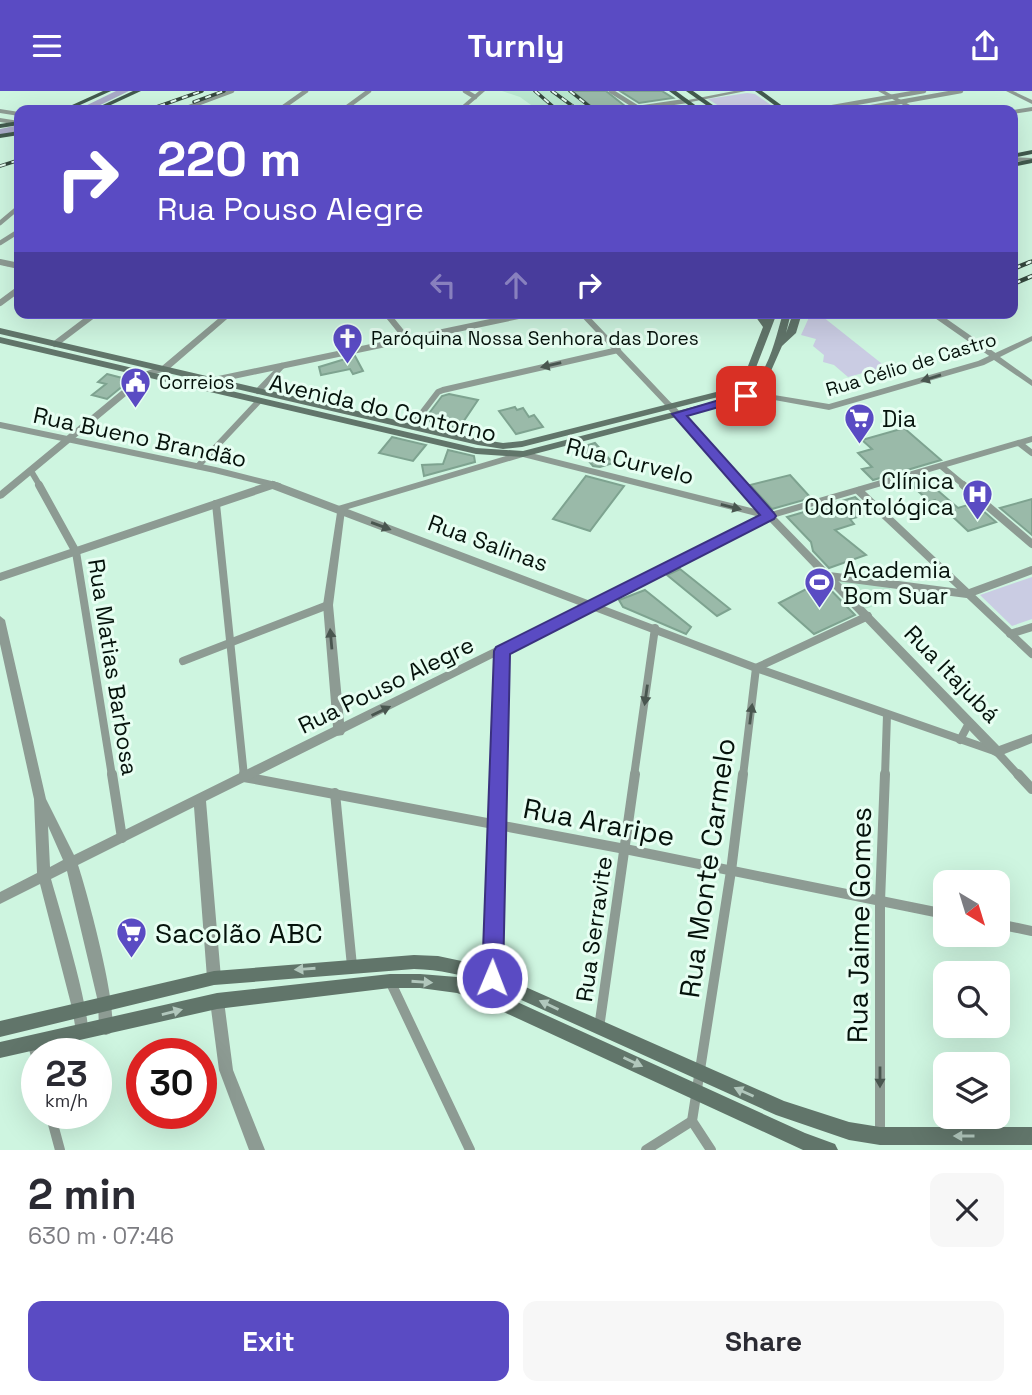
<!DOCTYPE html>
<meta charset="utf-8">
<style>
:root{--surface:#fff;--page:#f7f7f7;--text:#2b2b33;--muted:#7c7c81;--accent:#5a4bc3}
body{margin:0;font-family:"Space Grotesk",sans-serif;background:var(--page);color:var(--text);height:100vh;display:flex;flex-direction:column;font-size:26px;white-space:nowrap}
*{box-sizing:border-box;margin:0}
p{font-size:23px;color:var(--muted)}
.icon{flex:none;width:38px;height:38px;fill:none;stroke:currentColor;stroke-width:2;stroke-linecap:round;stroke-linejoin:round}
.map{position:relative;height:1059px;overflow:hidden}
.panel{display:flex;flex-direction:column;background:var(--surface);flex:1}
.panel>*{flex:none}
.hud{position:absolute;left:14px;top:14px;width:1004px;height:214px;border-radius:14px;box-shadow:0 7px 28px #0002;background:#5a4bc3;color:#fff;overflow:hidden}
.needle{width:46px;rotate:142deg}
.controls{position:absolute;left:933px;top:779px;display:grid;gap:14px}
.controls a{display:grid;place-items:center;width:77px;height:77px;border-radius:14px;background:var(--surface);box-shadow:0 7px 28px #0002;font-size:35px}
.speed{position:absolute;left:21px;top:947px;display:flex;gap:14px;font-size:35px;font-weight:700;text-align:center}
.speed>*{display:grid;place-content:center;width:91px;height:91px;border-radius:50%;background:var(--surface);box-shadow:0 7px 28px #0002;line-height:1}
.speed small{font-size:18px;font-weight:400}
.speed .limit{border:10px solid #d22;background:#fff;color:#111}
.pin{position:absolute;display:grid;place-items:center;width:60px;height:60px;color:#fff;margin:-30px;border-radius:14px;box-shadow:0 4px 10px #0006}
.me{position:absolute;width:77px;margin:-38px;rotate:1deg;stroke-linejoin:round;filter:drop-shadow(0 0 5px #0008)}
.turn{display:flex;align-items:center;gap:24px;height:147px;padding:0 28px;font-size:32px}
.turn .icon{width:91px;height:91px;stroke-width:2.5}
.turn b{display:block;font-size:49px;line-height:60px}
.lanes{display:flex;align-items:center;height:66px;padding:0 28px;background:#0003;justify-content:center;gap:35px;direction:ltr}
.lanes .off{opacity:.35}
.round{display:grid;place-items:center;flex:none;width:74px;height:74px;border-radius:14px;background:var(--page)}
.headline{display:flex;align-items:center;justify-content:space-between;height:119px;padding:0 28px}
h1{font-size:42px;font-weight:800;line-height:52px}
.primary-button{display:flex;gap:14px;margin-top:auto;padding:14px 28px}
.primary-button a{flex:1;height:80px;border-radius:14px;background:var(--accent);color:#fff;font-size:28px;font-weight:800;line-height:80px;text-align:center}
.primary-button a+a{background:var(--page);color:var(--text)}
header{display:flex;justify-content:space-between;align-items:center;height:91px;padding:0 28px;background:var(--accent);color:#fff;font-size:32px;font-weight:800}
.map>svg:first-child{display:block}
.built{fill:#bae8d0}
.green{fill:#cacce3}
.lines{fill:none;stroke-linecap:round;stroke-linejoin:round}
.river{fill:#a8aac7;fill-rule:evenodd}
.building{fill:#9abaa9;stroke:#7ea390;stroke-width:2}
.minor-far3{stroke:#8d9b93;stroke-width:4.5}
.minor-far2{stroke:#8d9b93;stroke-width:6}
.minor-far1{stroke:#8d9b93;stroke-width:8}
.minor{stroke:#8d9b93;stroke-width:10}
.tertiary{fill:#8d9b93;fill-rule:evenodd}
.secondary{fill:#61756a;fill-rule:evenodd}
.primary{fill:#425a4e;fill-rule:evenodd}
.rail-far1-casing{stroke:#35483e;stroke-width:3.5}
.rail-casing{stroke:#35483e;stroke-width:4.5}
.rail-far1{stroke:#e7fef2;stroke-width:2;stroke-dasharray:6;stroke-linecap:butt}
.rail{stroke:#e7fef2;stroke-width:2.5;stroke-dasharray:8;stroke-linecap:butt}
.oneway{fill:#49564f}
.oneway2{fill:#b1c7bc}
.route{fill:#5a4bc3;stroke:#3a317f;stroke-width:2}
.labels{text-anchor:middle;stroke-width:6;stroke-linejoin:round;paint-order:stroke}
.far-poi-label{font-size:19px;fill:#05120b;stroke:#e7fef2;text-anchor:start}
.far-street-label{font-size:19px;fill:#05120b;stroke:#e7fef2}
.street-label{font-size:23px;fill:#05120b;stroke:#e7fef2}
.poi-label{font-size:23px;fill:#05120b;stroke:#e7fef2;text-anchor:start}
.near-street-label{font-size:28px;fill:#05120b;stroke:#e7fef2}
.near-poi-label{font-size:28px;fill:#05120b;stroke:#e7fef2;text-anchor:start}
</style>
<header><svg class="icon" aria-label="menu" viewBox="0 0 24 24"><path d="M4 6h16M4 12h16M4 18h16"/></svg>Turnly<svg class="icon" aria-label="share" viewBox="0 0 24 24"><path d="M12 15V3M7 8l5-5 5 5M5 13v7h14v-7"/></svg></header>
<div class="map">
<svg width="1032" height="1059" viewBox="0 0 1032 1059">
<rect width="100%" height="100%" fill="#cef5e0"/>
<!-- built -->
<g class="built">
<path d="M 502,0 L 572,0 L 596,19 L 538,19 L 520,6 Z"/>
<path d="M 838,490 L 890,495 L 891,511 L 864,518 Z"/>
</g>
<!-- green -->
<g class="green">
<path d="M 747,2 L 755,3 L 778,19 L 725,19 L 708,8 Z"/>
<path d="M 811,222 L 818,222 L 886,276 L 848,286 L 834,274 L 823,271 L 824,264 L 813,255 L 816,248 L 801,244 Z"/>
<path d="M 1032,486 L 1032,528 L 1012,535 L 980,504 Z"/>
</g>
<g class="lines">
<!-- river -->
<g class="river">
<path d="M 116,0 L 129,0 L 90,19 L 77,19 Z"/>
<path d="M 19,34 L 19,40 L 0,44 L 0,38 Z"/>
</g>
</g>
<!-- building -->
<g class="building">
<path d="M 572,0 L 606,0 L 625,15 L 596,19 Z"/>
<path d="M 620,0 L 662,0 L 673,7 L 639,12 Z"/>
<path d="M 355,265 L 363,280 L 353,283 L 350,278 L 321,284 L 319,276 Z"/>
<path d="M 107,283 L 130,289 L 107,308 L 92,304 L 106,293 L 98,291 Z"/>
<path d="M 449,303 L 478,309 L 459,337 L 424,329 L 442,305 Z"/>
<path d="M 515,316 L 517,319 L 523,317 L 529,326 L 534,324 L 543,336 L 516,343 L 499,320 Z"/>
<path d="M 904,337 L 941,369 L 873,389 L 862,378 L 872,376 L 858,362 L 872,358 L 862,349 Z"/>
<path d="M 392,346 L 426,354 L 413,370 L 379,362 Z"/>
<path d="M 595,352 L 613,372 L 600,376 L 593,375 L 578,357 Z"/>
<path d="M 448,359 L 474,365 L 475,371 L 424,385 L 422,374 L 443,373 Z"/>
<path d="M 790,384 L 811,407 L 772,418 L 750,394 Z"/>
<path d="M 586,385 L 624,395 L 590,440 L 553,428 Z"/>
<path d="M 922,386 L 958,417 L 974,412 L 996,431 L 968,440 L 935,409 L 930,411 L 907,390 Z"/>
<path d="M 855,406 L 872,422 L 850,428 L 854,433 L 835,439 L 866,464 L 829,477 L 813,460 L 811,451 L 787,426 Z"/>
<path d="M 1032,408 L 1032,444 L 1000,417 Z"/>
<path d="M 680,478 L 730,518 L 717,525 L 667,484 Z"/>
<path d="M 822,490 L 855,524 L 814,543 L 779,512 Z"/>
<path d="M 645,499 L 691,536 L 686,543 L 623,516 L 619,509 Z"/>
</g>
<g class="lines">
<!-- minor-far3 -->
<g class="minor-far3">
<path d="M 465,0 L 475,6"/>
<path d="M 611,0 L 638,17 L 686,10"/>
<path d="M 181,19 L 232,0"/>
<path d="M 279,19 L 306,0"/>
<path d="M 343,19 L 369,0"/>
<path d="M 816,19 L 924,0"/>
<path d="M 855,19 L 961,0"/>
<path d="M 0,132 L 19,116"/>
<path d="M 0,152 L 19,140"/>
<path d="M 0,171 L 8,173"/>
</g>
<!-- minor-far2 -->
<g class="minor-far2">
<path d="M 0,171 L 19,175"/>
<path d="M 0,212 L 19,198"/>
<path d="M 386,222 L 407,248"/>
<path d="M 582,222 L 669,314"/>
<path d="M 933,222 L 996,266"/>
<path d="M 55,253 L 96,222"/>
<path d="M 214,289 L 533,222"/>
<path d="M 258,300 L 282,275"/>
<path d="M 0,334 L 215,379 L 279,395"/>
<path d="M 412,335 L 438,301 L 443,299 L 618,259"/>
<path d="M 1019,352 L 1032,362"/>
<path d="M 198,375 L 259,310"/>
<path d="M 941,375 L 965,395"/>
<path d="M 31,380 L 40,395"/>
<path d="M 268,395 L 272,394"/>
</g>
<!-- minor-far1 -->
<g class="minor-far1">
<path d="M 39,394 L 76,461 L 112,685"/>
<path d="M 273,394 L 756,577 L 997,661 L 1019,685"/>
<path d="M 963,394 L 1032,453"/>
<path d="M 859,400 L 1032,563"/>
<path d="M 216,413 L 244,685"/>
<path d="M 829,485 L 967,503 L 1032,479"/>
<path d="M 0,486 L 272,394"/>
<path d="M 1010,543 L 1032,536"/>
<path d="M 183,570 L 328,514"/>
<path d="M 960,649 L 969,632"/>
<path d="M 498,685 L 502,560"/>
<path d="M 634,685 L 655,537"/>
<path d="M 743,685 L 756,577 L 868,525"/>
<path d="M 885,685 L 887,624"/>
</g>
<!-- minor -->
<g class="minor">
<path d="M 112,683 L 122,747"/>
<path d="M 244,683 L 244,686 L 625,758 L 945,823"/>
<path d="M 1018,683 L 1032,698"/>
<path d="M 335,702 L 352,875"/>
<path d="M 998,833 L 1032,840"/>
<path d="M 492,888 L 498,683"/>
<path d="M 390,890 L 470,1059"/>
<path d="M 599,937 L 635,683"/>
<path d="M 32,951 L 37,968"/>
<path d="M 50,1022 L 60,1059"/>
<path d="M 880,1044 L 880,810 L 885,683"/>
<path d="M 646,1059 L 692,1030"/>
<path d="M 711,1059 L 692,1030 L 731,780 L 743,683"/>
</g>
<!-- tertiary -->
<g class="tertiary">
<path d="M 479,0 L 485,0 L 463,19 L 457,19 Z"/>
<path d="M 734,0 L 746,0 L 686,12 L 683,10 Z"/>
<path d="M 878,0 L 885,0 L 919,19 L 912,19 Z"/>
<path d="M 1006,0 L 1013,0 L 1032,9 L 1032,13 Z"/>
<path d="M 1032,16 L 1032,20 L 1013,23 L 1013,19 Z"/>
<path d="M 0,18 L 19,21 L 19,25 L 0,22 Z"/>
<path d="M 0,27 L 19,30 L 19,34 L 0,31 Z"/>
<path d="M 1013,66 L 1032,67 L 1032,71 L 1013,70 Z"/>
<path d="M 225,222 L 234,222 L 168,279 L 150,285 L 3,407 L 0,408 L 0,400 L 144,281 L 162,275 Z"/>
<path d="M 757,222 L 791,222 L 787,224 L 761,224 Z"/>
<path d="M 1032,245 L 1032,250 L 1000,266 L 1032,289 L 1032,295 L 994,269 L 984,274 L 829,319 L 769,308 L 752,299 L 756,297 L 774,304 L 829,313 L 978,270 Z"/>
<path d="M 669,311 L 672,312 L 771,421 L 1032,345 L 1032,351 L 776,426 L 999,655 L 1032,643 L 1032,652 L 997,666 L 993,664 L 768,429 L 345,641 L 343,644 L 337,645 L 206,710 L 221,887 L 219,892 L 214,893 L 209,892 L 207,887 L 194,716 L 78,774 C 87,801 120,921 111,942 L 106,944 L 101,942 L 99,937 L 98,911 L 67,780 L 51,788 C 58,813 94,929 87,946 L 82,948 L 77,946 L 72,917 L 40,793 L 0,813 L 0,801 L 37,782 L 34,708 L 0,553 L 0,525 L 5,529 L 46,708 L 74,764 L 333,636 L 323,514 L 338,415 L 523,360 L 759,419 L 666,316 L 665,314 ZM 523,366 L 760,426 L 344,631 L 333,514 L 345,419 ZM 48,735 L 63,769 L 50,776 Z"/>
<path d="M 217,903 L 222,905 L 224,910 L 233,979 L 265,1059 L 249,1059 L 219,979 L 210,910 L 212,905 Z"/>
</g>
<!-- secondary -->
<g class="secondary">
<path d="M 753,222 L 762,222 L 766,228 L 768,222 L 777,222 L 750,292 L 726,304 L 522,356 L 503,358 L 478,354 L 0,243 L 0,237 L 478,348 L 503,352 L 522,350 L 720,300 L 743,288 L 763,236 Z"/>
<path d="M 783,222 L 791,222 L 786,242 L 793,222 L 802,222 L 796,242 L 782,255 L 767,289 L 749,307 L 523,366 L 476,363 L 0,252 L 0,246 L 476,357 L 523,360 L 743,303 C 769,283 774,252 783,222 Z"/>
<path d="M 414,864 L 438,865 L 471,872 L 784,1010 L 849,1031 L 880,1036 L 1032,1036 L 1032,1054 L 880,1054 L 849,1049 L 776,1024 L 486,893 C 462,883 440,879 414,878 L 214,894 L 0,946 L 0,930 L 214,880 Z"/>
<path d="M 390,883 L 420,883 L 457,886 L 493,900 L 805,1042 L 835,1053 L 838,1059 L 803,1059 L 482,911 L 457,902 L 420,897 L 390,897 L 217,918 L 0,967 L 0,951 L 217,902 Z"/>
</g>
<!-- primary -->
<g class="primary">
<path d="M 103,0 L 111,0 L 69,19 L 61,19 Z"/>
<path d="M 133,0 L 141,0 L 100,19 L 92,19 Z"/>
<path d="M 669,0 L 676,0 L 702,19 L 695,19 Z"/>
<path d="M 686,0 L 693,0 L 720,19 L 713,19 Z"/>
<path d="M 755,0 L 762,0 L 788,19 L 781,19 Z"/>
<path d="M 19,30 L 19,34 L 0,37 L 0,33 Z"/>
<path d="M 19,40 L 19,44 L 0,47 L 0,43 Z"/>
<path d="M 1032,59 L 1032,63 L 1013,67 L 1013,63 Z"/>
<path d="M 1032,68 L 1032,72 L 1013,76 L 1013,72 Z"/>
</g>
<defs>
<g id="rail-far1">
<path d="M 535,0 L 557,19"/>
<path d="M 552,0 L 578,19"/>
<path d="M 570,0 L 594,19"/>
<path d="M 194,11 L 224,0"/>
<path d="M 148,19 L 202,0"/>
<path d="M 0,75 L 19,69"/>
<path d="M 1026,173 L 1032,170"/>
</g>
<g id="rail">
<path d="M 1013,178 L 1030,171"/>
<path d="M 1013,193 L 1032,185"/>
</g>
</defs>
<!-- rail-far1 casing -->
<use href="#rail-far1" class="rail-far1-casing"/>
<!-- rail casing -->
<use href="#rail" class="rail-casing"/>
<!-- rail-far1 -->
<use href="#rail-far1" class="rail-far1"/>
<!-- rail -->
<use href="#rail" class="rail"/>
</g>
<!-- one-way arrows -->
<defs><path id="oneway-solid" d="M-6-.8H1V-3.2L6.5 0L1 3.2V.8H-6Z" transform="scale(1.75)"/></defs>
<g class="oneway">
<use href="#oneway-solid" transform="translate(551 274) rotate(167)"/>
<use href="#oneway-solid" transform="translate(931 287) rotate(163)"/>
<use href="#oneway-solid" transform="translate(731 416) rotate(14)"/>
<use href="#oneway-solid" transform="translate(381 435) rotate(20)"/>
<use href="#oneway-solid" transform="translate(331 548) rotate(-95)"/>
<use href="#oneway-solid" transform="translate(646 604) rotate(98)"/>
<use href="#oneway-solid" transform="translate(381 620) rotate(-26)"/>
<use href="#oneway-solid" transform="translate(751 623) rotate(-83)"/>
<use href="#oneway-solid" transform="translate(880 986) rotate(90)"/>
</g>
<g class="oneway2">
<use href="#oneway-solid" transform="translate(305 878) rotate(176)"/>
<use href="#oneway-solid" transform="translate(422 891) rotate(4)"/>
<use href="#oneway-solid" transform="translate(549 914) rotate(-155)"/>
<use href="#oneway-solid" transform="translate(172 921) rotate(-14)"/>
<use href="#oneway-solid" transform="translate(633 971) rotate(25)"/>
<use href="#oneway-solid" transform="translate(744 1001) rotate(-156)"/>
<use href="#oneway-solid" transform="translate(964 1045) rotate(-180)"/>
</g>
<!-- route -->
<path class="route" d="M 746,301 L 751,302 L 751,307 L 687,325 L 774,422 L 776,425 L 774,428 L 510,563 L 503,887 L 500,894 L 492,897 L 485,894 L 482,887 L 494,560 L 496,556 L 760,424 L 672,323 Z"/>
<!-- icons -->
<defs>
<symbol id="church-pin" viewBox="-11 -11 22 30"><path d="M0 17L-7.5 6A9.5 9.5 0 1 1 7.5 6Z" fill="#5a4bc3" stroke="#e7fef2"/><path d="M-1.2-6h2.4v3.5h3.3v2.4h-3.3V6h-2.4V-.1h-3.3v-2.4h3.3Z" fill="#fff"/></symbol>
<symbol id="civic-pin" viewBox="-11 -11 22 30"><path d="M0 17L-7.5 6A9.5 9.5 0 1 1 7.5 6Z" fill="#5a4bc3" stroke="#e7fef2"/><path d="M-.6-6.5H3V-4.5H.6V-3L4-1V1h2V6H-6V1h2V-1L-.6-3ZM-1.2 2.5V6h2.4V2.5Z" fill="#fff"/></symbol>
<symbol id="supermarket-pin" viewBox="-11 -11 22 30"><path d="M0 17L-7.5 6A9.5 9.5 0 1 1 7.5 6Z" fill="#5a4bc3" stroke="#e7fef2"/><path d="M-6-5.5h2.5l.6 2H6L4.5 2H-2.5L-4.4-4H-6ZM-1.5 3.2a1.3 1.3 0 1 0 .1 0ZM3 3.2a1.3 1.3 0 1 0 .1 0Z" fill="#fff"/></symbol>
<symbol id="hospital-pin" viewBox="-11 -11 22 30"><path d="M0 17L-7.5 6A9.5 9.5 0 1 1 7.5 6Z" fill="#5a4bc3" stroke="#e7fef2"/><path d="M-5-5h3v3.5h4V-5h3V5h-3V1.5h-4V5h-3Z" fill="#fff"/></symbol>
<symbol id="stadium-pin" viewBox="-11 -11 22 30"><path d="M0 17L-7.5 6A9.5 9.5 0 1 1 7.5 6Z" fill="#5a4bc3" stroke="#e7fef2"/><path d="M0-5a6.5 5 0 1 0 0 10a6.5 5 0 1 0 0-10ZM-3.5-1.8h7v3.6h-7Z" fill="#fff"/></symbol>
</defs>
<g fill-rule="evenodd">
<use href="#church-pin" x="330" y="230" width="35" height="47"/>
<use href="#civic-pin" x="118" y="274" width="35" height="47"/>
<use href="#supermarket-pin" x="842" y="310" width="35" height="47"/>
<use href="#hospital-pin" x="960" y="386" width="35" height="47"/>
<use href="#stadium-pin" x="802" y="474" width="35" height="47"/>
<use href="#supermarket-pin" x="114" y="824" width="35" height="47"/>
</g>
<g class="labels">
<!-- far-poi labels -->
<g class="far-poi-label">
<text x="371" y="254">Paróquina Nossa Senhora das Dores</text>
<text x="159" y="298">Correios</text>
</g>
<!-- far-street labels -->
<g class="far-street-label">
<text transform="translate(911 273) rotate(-17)" y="7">Rua Célio de Castro</text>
</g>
<!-- street labels -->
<g class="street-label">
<text transform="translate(383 317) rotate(13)" y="8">Avenida do Contorno</text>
<text transform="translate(140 346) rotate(12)" y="8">Rua Bueno Brandão</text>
<text transform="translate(630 370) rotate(14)" y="8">Rua Curvelo</text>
<text transform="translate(488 452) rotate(20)" y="8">Rua Salinas</text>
<text transform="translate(113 576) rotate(81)" y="8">Rua Matias Barbosa</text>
<text transform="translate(952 583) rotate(46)" y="8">Rua Itajubá</text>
<text transform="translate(386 594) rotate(-26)" y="8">Rua Pouso Alegre</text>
<text transform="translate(594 838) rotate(-82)" y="8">Rua Serravite</text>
</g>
<!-- poi labels -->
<g class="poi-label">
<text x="882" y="336">Dia</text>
<text x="954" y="398" text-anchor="end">Clínica<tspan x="954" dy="26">Odontológica</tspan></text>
<text x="843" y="487">Academia<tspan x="843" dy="26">Bom Suar</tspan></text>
</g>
<!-- near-street labels -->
<g class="near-street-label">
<text transform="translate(599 731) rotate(11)" y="10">Rua Araripe</text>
<text transform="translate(707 777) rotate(-82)" y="10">Rua Monte Carmelo</text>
<text transform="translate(859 834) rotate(-89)" y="10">Rua Jaime Gomes</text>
</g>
<!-- near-poi labels -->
<g class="near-poi-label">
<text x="155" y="852">Sacolão ABC</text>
</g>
</g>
</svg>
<div class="controls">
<a><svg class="needle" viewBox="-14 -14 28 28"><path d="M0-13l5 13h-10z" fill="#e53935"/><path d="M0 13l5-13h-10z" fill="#7c7c81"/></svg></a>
<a><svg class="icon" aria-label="search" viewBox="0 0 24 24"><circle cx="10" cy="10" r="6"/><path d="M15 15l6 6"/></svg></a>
<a><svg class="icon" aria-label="layers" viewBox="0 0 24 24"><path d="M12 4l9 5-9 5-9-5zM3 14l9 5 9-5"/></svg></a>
</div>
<div class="speed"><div>23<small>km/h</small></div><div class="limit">30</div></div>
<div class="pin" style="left:746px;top:305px;background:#d93025"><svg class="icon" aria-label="arrive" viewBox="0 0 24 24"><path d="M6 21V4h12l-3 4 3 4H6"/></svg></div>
<svg class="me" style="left:492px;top:887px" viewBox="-20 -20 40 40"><circle r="17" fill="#5a4bc3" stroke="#fff" stroke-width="3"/><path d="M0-11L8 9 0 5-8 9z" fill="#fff"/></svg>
<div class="hud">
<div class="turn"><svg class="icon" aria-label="right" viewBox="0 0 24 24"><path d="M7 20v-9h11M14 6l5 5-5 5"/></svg><div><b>220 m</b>Rua Pouso Alegre</div></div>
<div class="lanes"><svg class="icon off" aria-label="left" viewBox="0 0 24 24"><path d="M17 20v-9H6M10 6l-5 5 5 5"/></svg><svg class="icon off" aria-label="ahead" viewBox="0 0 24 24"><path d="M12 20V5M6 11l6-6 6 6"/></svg><svg class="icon" aria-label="right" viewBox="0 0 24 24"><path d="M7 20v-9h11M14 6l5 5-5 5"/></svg></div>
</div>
</div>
<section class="panel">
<div class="headline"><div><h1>2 min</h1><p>630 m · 07:46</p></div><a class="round"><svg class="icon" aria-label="close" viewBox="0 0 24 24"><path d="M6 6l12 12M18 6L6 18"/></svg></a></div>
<div class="primary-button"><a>Exit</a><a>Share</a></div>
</section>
